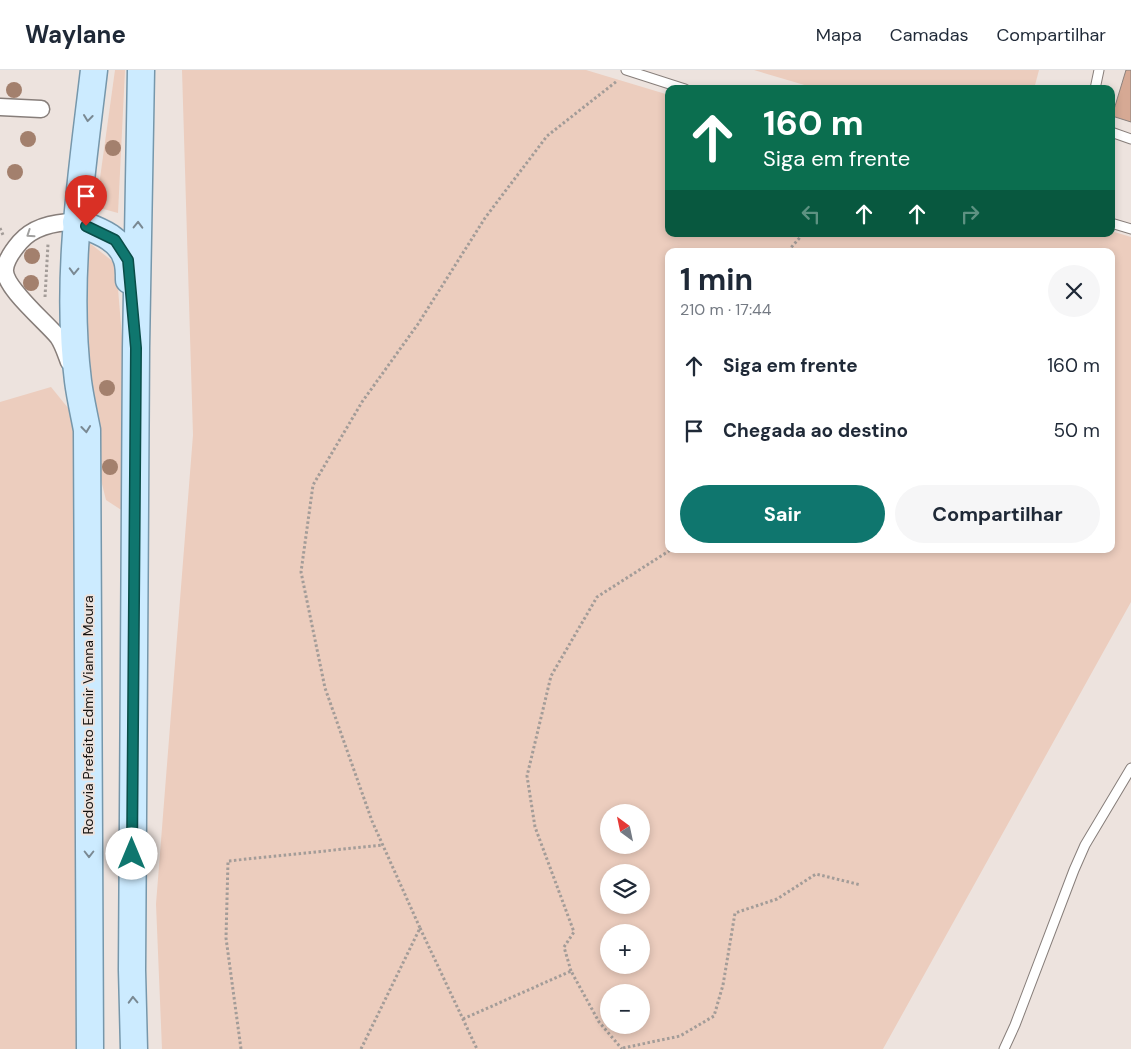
<!DOCTYPE html>
<html lang="pt">
<meta charset="utf-8">
<style>
:root{--surface:#fff;--page:#f6f6f7;--text:#1f2937;--muted:#747a83;--line:#e0e1e3;--accent:#0f766e}
body{margin:0;font-family:"DM Sans",sans-serif;background:var(--page);color:var(--text);height:100vh;display:flex;flex-direction:column;font-size:19px;white-space:nowrap}
*{box-sizing:border-box;margin:0}
p{font-size:16px;color:var(--muted)}
.icon{flex:none;width:28px;height:28px;fill:none;stroke:currentColor;stroke-width:2;stroke-linecap:round;stroke-linejoin:round}
.map{position:relative;flex:1;overflow:hidden}
.sheet{position:absolute;left:665px;top:178px;width:450px;height:305px;display:flex;flex-direction:column;background:var(--surface);border-radius:10px;box-shadow:0 2px 8px #0003}
.sheet>*{flex:none}
.hud{position:absolute;left:665px;top:15px;width:450px;height:152px;border-radius:10px;box-shadow:0 2px 8px #0003;background:#0b6e4f;color:#fff;overflow:hidden}
.needle{width:32px;rotate:327deg}
.tools{position:absolute;left:600px;top:734px;display:grid;gap:10px}
.tools a{display:grid;place-items:center;width:50px;height:50px;border-radius:50%;background:var(--surface);box-shadow:0 2px 8px #0003;font-size:25px}
.pin{position:absolute;display:grid;place-items:center;width:42px;height:42px;color:#fff;margin:-51px -21px;border-radius:50% 50% 50% 0;rotate:-45deg;box-shadow:0 0 5px #0007}
.pin .icon{rotate:45deg}
.me{position:absolute;width:55px;margin:-28px;rotate:0deg;stroke-linejoin:round;filter:drop-shadow(0 0 4px #0008)}
.turn{display:flex;align-items:center;gap:18px;height:105px;padding:0 15px;font-size:22px}
.turn .icon{width:65px;height:65px;stroke-width:2.5}
.turn b{display:block;font-size:35px;line-height:42px}
.lanes{display:flex;align-items:center;height:48px;padding:0 15px;background:#0003;justify-content:center;gap:25px;direction:ltr}
.lanes .off{opacity:.35}
.round{display:grid;place-items:center;flex:none;width:52px;height:52px;border-radius:26px;background:var(--page)}
.headline{display:flex;align-items:center;justify-content:space-between;height:85px;padding:0 15px}
h1{font-size:30px;font-weight:700;line-height:38px}
.cta{display:flex;gap:10px;margin-top:auto;padding:10px 15px}
.cta a{flex:1;height:58px;border-radius:30px;background:var(--accent);color:#fff;font-size:20px;font-weight:700;line-height:58px;text-align:center}
.cta a+a{background:var(--page);color:var(--text)}
ul{padding:0;list-style:none}
li{display:flex;align-items:center;gap:15px;height:65px;padding:0 15px}
li div{flex:1}
li b{display:block;font-size:19px}
li em{font-style:normal}
header{display:flex;align-items:center;gap:30px;box-sizing:border-box;height:70px;padding:0 25px;background:var(--surface);border-bottom:1px solid var(--line)}
header strong{font-size:24px}
nav{display:flex;gap:28px;margin-inline-start:auto;font-size:18px}
.map>svg:first-child{display:block}
.green{fill:#eccdbe;fill-rule:evenodd}
.building{fill:#d6a994;stroke:#8a817d}
.lines{fill:none;stroke-linecap:round;stroke-linejoin:round}
.service-casing{stroke:#877e7a;stroke-width:11}
.minor-casing{stroke:#877e7a;stroke-width:19}
.primary-casing{stroke:#7697ab;stroke-width:29}
.path{stroke:#a39c98;stroke-width:3;stroke-dasharray:2.5 2.5;stroke-linecap:butt}
.service{stroke:#fff;stroke-width:9}
.minor{stroke:#fff;stroke-width:16}
.primary{stroke:#ccebff;stroke-width:26}
.tree{fill:#a3806d}
.oneway{stroke:#7a8993}
.oneway2{stroke:#a1a09f}
.route-casing{stroke:#0a4d48;stroke-width:12}
.route{stroke:#0f766e;stroke-width:9}
.labels{text-anchor:middle;stroke-width:4;stroke-linejoin:round;paint-order:stroke}
.street-label{font-size:14px;fill:#151210;stroke:#ede3de}
</style>
<header>
<strong>Waylane</strong>
<nav><a>Mapa</a><a>Camadas</a><a>Compartilhar</a></nav>
</header>
<div class="map">
<svg width="1131" height="979" viewBox="0 0 1131 979">
<rect width="100%" height="100%" fill="#ede3de"/>
<!-- green -->
<g class="green">
<path d="M 115,0 L 125,0 L 118,143 L 96,137 Z"/>
<path d="M 182,0 L 586,0 L 669,25 L 669,164 L 1111,164 L 1111,161 L 1131,167 L 1131,532 L 883,979 L 162,979 L 156,834 L 193,365 ZM 669,181 L 1111,181 L 1111,479 L 669,479 ZM 609,742 L 641,742 L 641,775 L 609,775 ZM 609,802 L 641,802 L 641,835 L 609,835 ZM 609,862 L 641,862 L 641,895 L 609,895 ZM 609,922 L 641,922 L 641,955 L 609,955 Z"/>
<path d="M 754,0 L 1039,0 L 1034,19 L 818,19 Z"/>
<path d="M 87,171 L 116,194 L 123,280 L 126,443 L 106,430 L 99,402 L 84,295 Z"/>
<path d="M 51,317 L 86,360 L 94,979 L 0,979 L 0,332 Z"/>
</g>
<!-- building -->
<path class="building" d="M 1126,0 L 1131,0 L 1131,52 L 1112,46 Z"/>
<g class="lines">
<defs>
<g id="service">
<path d="M 626,0 L 685,19"/>
<path d="M 1095,19 L 1099,0"/>
<path d="M 1111,62 L 1131,69"/>
<path d="M 1111,153 L 1131,159"/>
<path d="M 1004,979 L 1015,955 L 1074,800 L 1085,775 L 1131,698"/>
</g>
<g id="minor">
<path d="M 0,37 L 41,39"/>
<path d="M 69,292 C 66,284 63,274 58,267 C 46,252 3,217 5,199 C 6,190 14,179 20,172 C 34,156 55,152 76,152"/>
</g>
<g id="primary">
<path d="M 76,152 C 96,160 121,167 127,190 C 129,196 129,204 129,210"/>
<path d="M 90,979 L 87,360 C 84,344 80,327 78,311 C 65,208 82,103 94,0"/>
<path d="M 134,979 L 132,900 L 136,278 L 141,0"/>
</g>
</defs>
<!-- service casing -->
<use href="#service" class="service-casing"/>
<!-- minor casing -->
<use href="#minor" class="minor-casing"/>
<!-- primary casing -->
<use href="#primary" class="primary-casing"/>
<!-- path -->
<g class="path">
<path d="M 0,158 L 3,165"/>
<path d="M 788,181 L 803,164"/>
<path d="M 45,227 L 48,174"/>
<path d="M 420,858 L 477,979"/>
<path d="M 571,901 L 564,877 L 574,862 L 535,757 L 527,706 L 551,606 L 597,527 L 672,479"/>
<path d="M 463,949 L 571,901 L 599,952 L 622,979"/>
<path d="M 623,978 L 680,966 L 714,946 L 723,915 L 735,843 L 777,829 L 816,804 L 861,815"/>
<path d="M 241,979 L 226,868 L 228,791 L 383,775"/>
<path d="M 361,979 L 420,858 L 372,751 L 325,618 L 301,502 L 313,415 L 362,332 L 418,254 L 485,148 L 547,66 L 617,11"/>
</g>
<!-- service -->
<use href="#service" class="service"/>
<!-- minor -->
<use href="#minor" class="minor"/>
<!-- primary -->
<use href="#primary" class="primary"/>
</g>
<!-- trees -->
<g class="tree">
<circle cx="14" cy="20" r="8"/>
<circle cx="28" cy="69" r="8"/>
<circle cx="113" cy="78" r="8"/>
<circle cx="15" cy="102" r="8"/>
<circle cx="32" cy="186" r="8"/>
<circle cx="31" cy="213" r="8"/>
<circle cx="107" cy="318" r="8"/>
<circle cx="110" cy="397" r="8"/>
</g>
<!-- one-way arrows -->
<defs><path id="oneway-chevron" d="M-2-3.5L2.5 0L-2 3.5" fill="none" stroke-width="1.6" stroke-linecap="round" stroke-linejoin="round" transform="scale(1.25)"/></defs>
<g class="oneway">
<use href="#oneway-chevron" transform="translate(88 48) rotate(97)"/>
<use href="#oneway-chevron" transform="translate(138 155) rotate(-89)"/>
<use href="#oneway-chevron" transform="translate(74 201) rotate(92)"/>
<use href="#oneway-chevron" transform="translate(86 359) rotate(84)"/>
<use href="#oneway-chevron" transform="translate(89 784) rotate(90)"/>
<use href="#oneway-chevron" transform="translate(133 930) rotate(-92)"/>
</g>
<use class="oneway2" href="#oneway-chevron" transform="translate(30 164) rotate(146)"/>
<g class="lines">
<defs>
<path id="route" d="M 86,156 L 115,170 L 128,190 L 136,278 L 132,784"/>
</defs>
<!-- route casing -->
<use href="#route" class="route-casing"/>
<!-- route -->
<use href="#route" class="route"/>
</g>
<g class="labels">
<!-- street labels -->
<g class="street-label">
<text transform="translate(88 645) rotate(-90)" y="5">Rodovia Prefeito Edmir Vianna Moura</text>
</g>
</g>
</svg>
<div class="tools">
<a><svg class="needle" viewBox="-14 -14 28 28"><path d="M0-13l5 13h-10z" fill="#e53935"/><path d="M0 13l5-13h-10z" fill="#747a83"/></svg></a>
<a><svg class="icon" aria-label="layers" viewBox="0 0 24 24"><path d="M12 4l9 5-9 5-9-5zM3 14l9 5 9-5"/></svg></a>
<a>+</a>
<a>−</a>
</div>
<div class="pin" style="left:86px;top:156px;background:#d93025"><svg class="icon" aria-label="arrive" viewBox="0 0 24 24"><path d="M6 21V4h12l-3 4 3 4H6"/></svg></div>
<svg class="me" style="left:132px;top:784px" viewBox="-20 -20 40 40"><circle r="19" fill="#fff"/><path d="M0-13L10 11 0 6-10 11z" fill="#0f766e"/></svg>
<div class="hud">
<div class="turn"><svg class="icon" aria-label="ahead" viewBox="0 0 24 24"><path d="M12 20V5M6 11l6-6 6 6"/></svg><div><b>160 m</b>Siga em frente</div></div>
<div class="lanes"><svg class="icon off" aria-label="left" viewBox="0 0 24 24"><path d="M17 20v-9H6M10 6l-5 5 5 5"/></svg><svg class="icon" aria-label="ahead" viewBox="0 0 24 24"><path d="M12 20V5M6 11l6-6 6 6"/></svg><svg class="icon" aria-label="ahead" viewBox="0 0 24 24"><path d="M12 20V5M6 11l6-6 6 6"/></svg><svg class="icon off" aria-label="right" viewBox="0 0 24 24"><path d="M7 20v-9h11M14 6l5 5-5 5"/></svg></div>
</div>
<section class="sheet">
<div class="headline"><div><h1>1 min</h1><p>210 m · 17:44</p></div><a class="round"><svg class="icon" aria-label="close" viewBox="0 0 24 24"><path d="M6 6l12 12M18 6L6 18"/></svg></a></div>
<ul>
<li><svg class="icon" aria-label="ahead" viewBox="0 0 24 24"><path d="M12 20V5M6 11l6-6 6 6"/></svg><div><b>Siga em frente</b></div><em>160 m</em></li>
<li><svg class="icon" aria-label="arrive" viewBox="0 0 24 24"><path d="M6 21V4h12l-3 4 3 4H6"/></svg><div><b>Chegada ao destino</b></div><em>50 m</em></li>
</ul>
<div class="cta"><a>Sair</a><a>Compartilhar</a></div>
</section>
</div>
